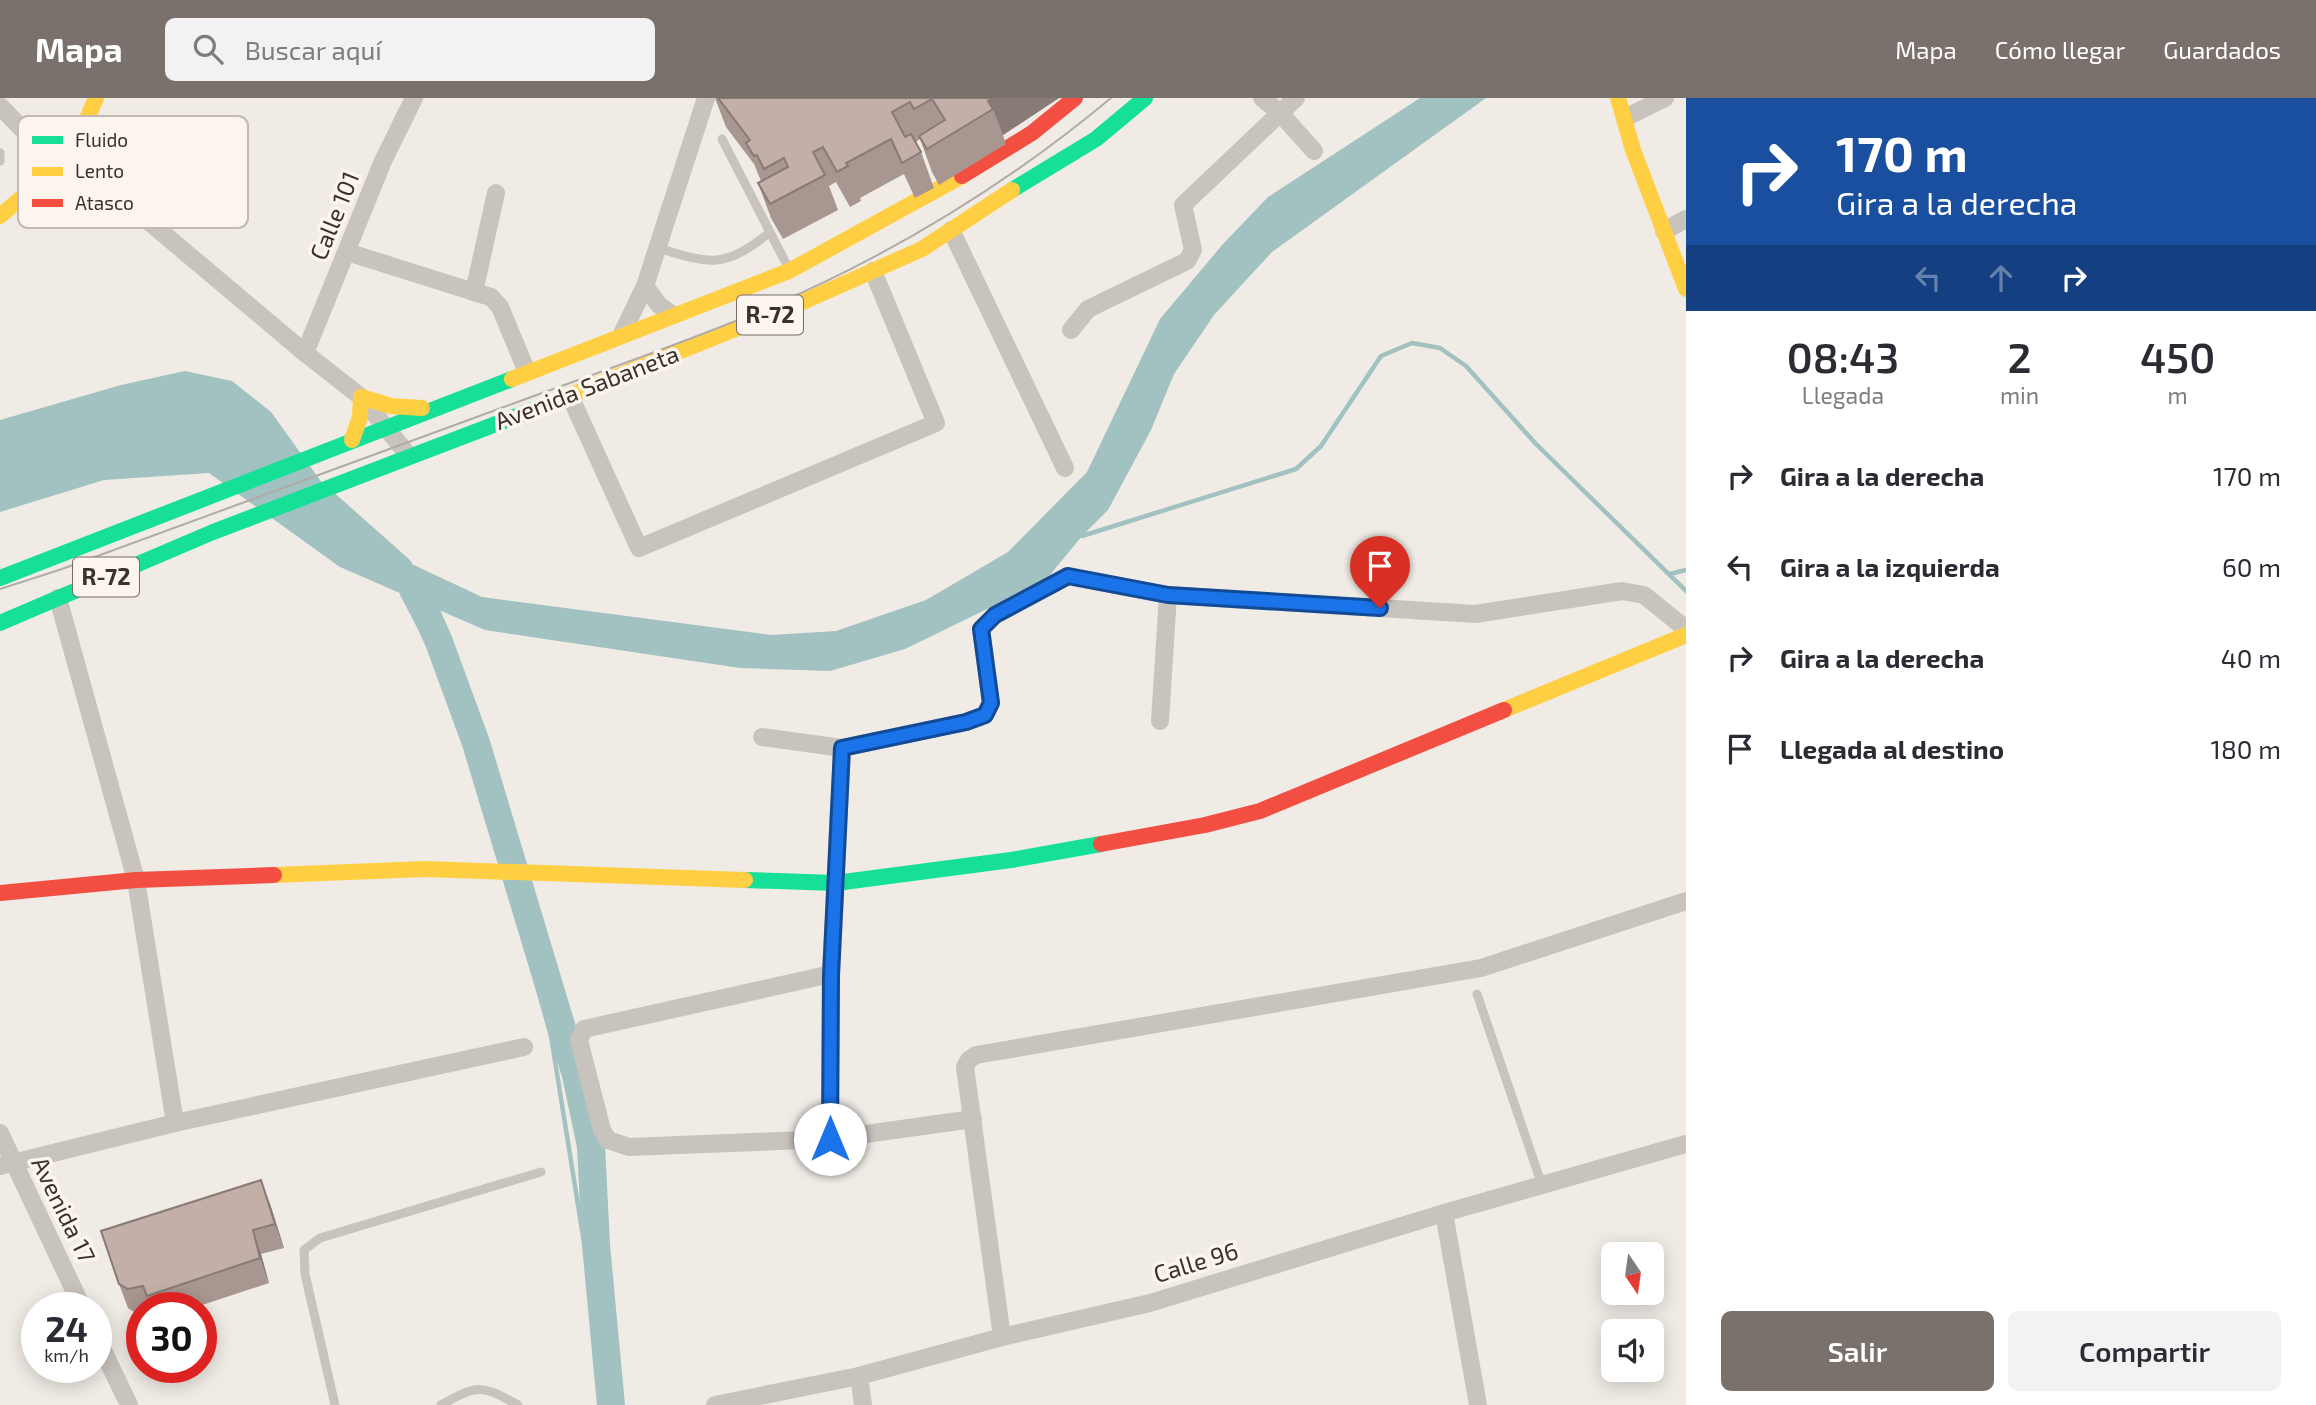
<!DOCTYPE html>
<html lang="es">
<meta charset="utf-8">
<style>
:root{--surface:#fff;--page:#f2f2f3;--text:#2b2b33;--muted:#7c7c81;--accent:#7a716c}
body{margin:0;font-family:"Exo 2",sans-serif;background:var(--page);color:var(--text);height:100vh;display:flex;flex-direction:column;font-size:26px;white-space:nowrap}
*{box-sizing:border-box;margin:0}
p{font-size:23px;color:var(--muted)}
.icon{flex:none;width:38px;height:38px;fill:none;stroke:currentColor;stroke-width:2;stroke-linecap:round;stroke-linejoin:round}
.map{position:relative;flex:1;overflow:hidden}
.details{display:flex;flex-direction:column;background:var(--surface);width:630px}
.details>*{flex:none}
.guide{background:#1a4fa0;color:#fff;overflow:hidden}
.needle{width:46px;rotate:167deg}
.tools{position:absolute;left:1601px;top:1144px;display:grid;gap:14px}
.tools a{display:grid;place-items:center;width:63px;height:63px;border-radius:10px;background:var(--surface);box-shadow:0 4px 18px #0003;font-size:35px}
.speed{position:absolute;left:21px;top:1194px;display:flex;gap:14px;font-size:35px;font-weight:700;text-align:center}
.speed>*{display:grid;place-content:center;width:91px;height:91px;border-radius:50%;background:var(--surface);box-shadow:0 4px 18px #0003;line-height:1}
.speed small{font-size:18px;font-weight:400}
.speed .limit{border:10px solid #d22;background:#fff;color:#111}
.pin{position:absolute;display:grid;place-items:center;width:60px;height:60px;color:#fff;margin:-72px -30px;border-radius:50% 50% 50% 0;rotate:-45deg;box-shadow:0 0 7px #0007}
.pin .icon{rotate:45deg}
.me{position:absolute;width:77px;margin:-38px;rotate:0deg;stroke-linejoin:round;filter:drop-shadow(0 0 5px #0008)}
.turn{display:flex;align-items:center;gap:24px;height:147px;padding:0 35px;font-size:32px}
.turn .icon{width:91px;height:91px;stroke-width:2.5}
.turn b{display:block;font-size:49px;line-height:60px}
.lanes{display:flex;align-items:center;height:66px;padding:0 35px;background:#0003;justify-content:center;gap:35px;direction:ltr}
.lanes .off{opacity:.35}
.eta{display:flex;justify-content:space-evenly;align-items:center;height:119px;text-align:center}
.eta b{font-size:42px;font-weight:600;line-height:49px}
.primary-button{display:flex;gap:14px;margin-top:auto;padding:14px 35px}
.primary-button a{flex:1;height:80px;border-radius:10px;background:var(--accent);color:#fff;font-size:28px;font-weight:600;line-height:80px;text-align:center}
.primary-button a+a{background:var(--page);color:var(--text)}
ul{padding:0;list-style:none}
li{display:flex;align-items:center;gap:21px;height:91px;padding:0 35px}
li div{flex:1}
li b{display:block;font-size:26px}
li em{font-style:normal}
header{display:flex;align-items:center;gap:42px;box-sizing:border-box;height:98px;padding:0 35px;background:var(--accent);color:#fff}
header strong{font-size:33px}
nav{display:flex;gap:38px;margin-inline-start:auto;font-size:24px}
.search{width:490px;height:63px;background:var(--page);display:flex;align-items:center;gap:18px;box-sizing:border-box;padding:0 24px;border-radius:10px;color:var(--muted);font-size:26px}
main{display:flex;flex:1;min-height:0}
.map>svg:first-child{display:block}
.water{fill:#a1c2c1}
.lines{fill:none;stroke-linecap:round;stroke-linejoin:round}
.stream{stroke:#a1c2c1;stroke-width:4.5}
.river{stroke:#a1c2c1;stroke-width:28}
.lane{stroke:#c9c3be;stroke-width:9}
.street{stroke:#c9c3be;stroke-width:18}
.fast{stroke:#16e098;stroke-width:16}
.slow{stroke:#ffcf43;stroke-width:16}
.jam{stroke:#f24e42;stroke-width:16}
.tram{stroke:#b1aca8;stroke-width:2}
.wall{fill:#a89690}
.shaded-wall{fill:#887a75}
.building{fill:#c3afa7;stroke:#887a75;stroke-width:2}
.route-casing{stroke:#114b97;stroke-width:18}
.route{stroke:#1a73e8;stroke-width:12}
.labels{text-anchor:middle;stroke-width:7;stroke-linejoin:round;paint-order:stroke}
.shield{fill:#fbf5ee;stroke:#756b66;stroke-width:2}
.shield-label{font-size:23px;font-weight:bold;fill:#3b302b}
.street-label{font-size:24px;fill:#3b302b;stroke:#fbf5ee}
.key{fill:#fbf5ee;stroke:#c1bab4;stroke-width:2}
.key-label{font-size:19px;fill:#3b302b}
</style>
<header>
<strong>Mapa</strong>
<div class="search"><svg class="icon" aria-label="search" viewBox="0 0 24 24"><circle cx="10" cy="10" r="6"/><path d="M15 15l6 6"/></svg>Buscar aquí</div>
<nav><a>Mapa</a><a>Cómo llegar</a><a>Guardados</a></nav>
</header>
<main>
<div class="map">
<svg width="1686" height="1307" viewBox="0 0 1686 1307">
<rect width="100%" height="100%" fill="#f0ebe5"/>
<!-- water -->
<path class="water" d="M 1420,0 L 1486,0 L 1272,154 L 1214,217 L 1174,276 L 1151,332 L 1108,412 L 1082,438 L 1045,483 L 905,551 L 830,573 L 740,570 L 485,532 L 340,469 L 209,375 L 104,382 L 0,414 L 0,322 L 121,287 L 185,273 L 232,283 L 271,314 L 338,407 L 354,439 L 482,499 L 771,537 L 836,533 L 926,502 L 1008,454 L 1087,374 L 1160,221 L 1223,146 L 1268,99 Z"/>
<g class="lines">
<!-- stream -->
<g class="stream">
<path d="M 1082,438 L 1296,371 L 1321,348 L 1381,258 L 1412,245 L 1440,250 L 1466,268 L 1536,346 L 1686,493"/>
<path d="M 1670,476 L 1686,472"/>
<path d="M 402,496 L 445,578 L 503,764"/>
<path d="M 508,783 L 551,938 L 610,1307"/>
</g>
<!-- river -->
<g class="river">
<path d="M 319,400 L 399,471"/>
<path d="M 411,481 L 439,544 L 476,645 L 576,977 L 591,1048 L 596,1147 L 611,1307"/>
</g>
<!-- lane -->
<g class="lane">
<path d="M 722,41 L 789,171"/>
<path d="M 0,55 L 0,63"/>
<path d="M 658,150 C 710,166 724,171 769,135"/>
<path d="M 1477,896 L 1542,1087"/>
<path d="M 335,1307 L 305,1176 L 304,1152 L 320,1140 L 541,1074"/>
<path d="M 441,1307 C 478,1286 482,1287 518,1307"/>
</g>
<!-- street -->
<g class="street">
<path d="M 1262,0 L 1280,15 L 1314,53"/>
<path d="M 0,8 L 25,34 L 71,58 L 305,255 L 361,299 L 409,358"/>
<path d="M 1625,20 L 1665,0"/>
<path d="M 951,132 L 1065,370"/>
<path d="M 1664,133 L 1686,121"/>
<path d="M 347,154 L 474,194 L 496,95"/>
<path d="M 645,188 L 659,207 L 673,217"/>
<path d="M 474,194 L 491,199 L 500,209 L 527,274"/>
<path d="M 1071,232 L 1088,211 L 1187,163 L 1193,152 L 1183,107 L 1296,0"/>
<path d="M 622,236 L 645,188 L 706,0"/>
<path d="M 305,255 L 383,63 L 414,0"/>
<path d="M 570,298 L 639,450 L 936,325 L 873,173"/>
<path d="M 1160,623 L 1168,497"/>
<path d="M 762,639 L 842,650"/>
<path d="M 831,876 L 584,931 L 579,942 L 602,1032 L 608,1042 L 629,1049 L 830,1041 L 973,1021"/>
<path d="M 175,1025 L 524,949"/>
<path d="M 0,1035 L 82,1209"/>
<path d="M 830,1041 L 831,876 L 842,650 L 966,624 L 985,617 L 991,605 L 981,531 L 995,517 L 1067,478 L 1168,497 L 1475,516 L 1622,493 L 1644,497 L 1686,531"/>
<path d="M 0,1068 L 175,1025 L 136,782 L 58,500"/>
<path d="M 1444,1115 L 1478,1307"/>
<path d="M 96,1238 L 129,1307"/>
<path d="M 1002,1239 L 965,969 L 969,962 L 976,957 L 1481,870 L 1686,803"/>
<path d="M 859,1278 L 863,1307"/>
<path d="M 715,1307 L 859,1278 L 1002,1239 L 1150,1205 L 1444,1115 L 1686,1046"/>
</g>
<!-- fast -->
<g class="fast">
<path d="M 1012,92 L 1096,41 L 1145,0"/>
<path d="M 0,480 L 512,281"/>
<path d="M 0,525 L 213,434 L 551,305"/>
<path d="M 745,782 L 836,785 L 1011,762 L 1101,746"/>
</g>
<!-- slow -->
<g class="slow">
<path d="M 1618,0 L 1633,52 L 1686,191"/>
<path d="M 0,118 L 71,58 L 96,0"/>
<path d="M 512,281 L 789,173 L 962,78"/>
<path d="M 551,305 L 805,203 L 922,151 L 1012,92"/>
<path d="M 352,342 L 360,319 L 361,299 L 391,308 L 422,310"/>
<path d="M 1504,612 L 1686,537"/>
<path d="M 274,777 L 425,771 L 745,782"/>
</g>
<!-- jam -->
<g class="jam">
<path d="M 962,78 L 1032,35 L 1075,0"/>
<path d="M 1101,746 L 1205,727 L 1260,713 L 1504,612"/>
<path d="M 0,795 L 136,782 L 274,777"/>
</g>
<!-- tram -->
<path class="tram" d="M 0,491 L 62,471 C 210,417 357,363 504,309 C 591,277 679,247 765,211 C 889,158 1008,86 1111,0"/>
</g>
<!-- wall -->
<g class="wall">
<path d="M 715,0 L 1059,0 L 1003,37 L 1006,46 L 939,87 L 932,74 L 920,41 L 916,44 L 921,54 L 934,90 L 915,100 L 904,76 L 860,100 L 861,103 L 850,109 L 836,84 L 829,88 L 838,112 L 783,141 L 771,120 L 758,85 L 761,83 L 754,66 L 726,29 Z"/>
<path d="M 270,1106 L 284,1150 L 261,1156 L 269,1185 L 196,1209 L 142,1209 L 142,1214 L 137,1216 L 128,1210 L 119,1186 Z"/>
</g>
<!-- shaded-wall -->
<g class="shaded-wall">
<path d="M 993,0 L 1059,0 L 1003,37 L 993,11 L 988,3 Z"/>
<path d="M 261,1082 L 270,1106 L 284,1150 L 275,1126 Z"/>
<path d="M 253,1132 L 261,1156 L 269,1185 L 260,1160 Z"/>
</g>
<!-- building -->
<g class="building">
<path d="M 718,0 L 993,0 L 988,3 L 993,11 L 927,51 L 919,38 L 945,22 L 932,1 L 914,11 L 910,4 L 892,14 L 905,39 L 911,36 L 921,54 L 902,65 L 891,41 L 846,65 L 848,68 L 837,74 L 823,49 L 813,54 L 825,77 L 770,106 L 758,85 L 788,69 L 784,60 L 764,71 L 757,57 L 754,58 L 746,45 L 750,42 Z"/>
<path d="M 261,1082 L 275,1126 L 253,1132 L 260,1160 L 147,1198 L 143,1188 L 128,1191 L 119,1186 L 101,1133 Z"/>
</g>
<g class="lines">
<defs>
<path id="route" d="M 830,1041 L 831,877 L 842,650 L 966,624 L 985,617 L 991,605 L 981,531 L 995,517 L 1068,478 L 1168,497 L 1380,510"/>
</defs>
<!-- route casing -->
<use href="#route" class="route-casing"/>
<!-- route -->
<use href="#route" class="route"/>
</g>
<g class="labels">
<!-- shield labels -->
<g class="shield">
<rect x="737" y="197.5" width="66" height="39" rx="5"/>
<rect x="73" y="459.5" width="66" height="39" rx="5"/>
</g>
<g class="shield-label">
<text x="770" y="225">R-72</text>
<text x="106" y="487">R-72</text>
</g>
<!-- street labels -->
<g class="street-label">
<text transform="translate(335 118) rotate(-68)" y="8">Calle 101</text>
<text transform="translate(587 290) rotate(-21)" y="8">Avenida Sabaneta</text>
<text transform="translate(63 1112) rotate(64)" y="8">Avenida 17</text>
<text transform="translate(1196 1165) rotate(-17)" y="8">Calle 96</text>
</g>
</g>
<!-- legend -->
<rect x="18" y="18" width="230" height="112" rx="10" class="key"/>
<rect x="32" y="38" width="31" height="8" fill="#16e098"/>
<rect x="32" y="69" width="31" height="9" fill="#ffcf43"/>
<rect x="32" y="101" width="31" height="8" fill="#f24e42"/>
<g class="key-label">
<text x="75" y="49">Fluido</text>
<text x="75" y="80">Lento</text>
<text x="75" y="112">Atasco</text>
</g>
</svg>
<div class="tools">
<a><svg class="needle" viewBox="-14 -14 28 28"><path d="M0-13l5 13h-10z" fill="#e53935"/><path d="M0 13l5-13h-10z" fill="#7c7c81"/></svg></a>
<a><svg class="icon" aria-label="sound" viewBox="0 0 24 24"><path d="M4 9h4l5-4v14l-5-4H4zM17 9q2 3 0 6"/></svg></a>
</div>
<div class="speed"><div>24<small>km/h</small></div><div class="limit">30</div></div>
<div class="pin" style="left:1380px;top:510px;background:#d93025"><svg class="icon" aria-label="arrive" viewBox="0 0 24 24"><path d="M6 21V4h12l-3 4 3 4H6"/></svg></div>
<svg class="me" style="left:830px;top:1041px" viewBox="-20 -20 40 40"><circle r="19" fill="#fff"/><path d="M0-13L10 11 0 6-10 11z" fill="#1a73e8"/></svg>
</div>
<section class="details">
<div class="guide">
<div class="turn"><svg class="icon" aria-label="right" viewBox="0 0 24 24"><path d="M7 20v-9h11M14 6l5 5-5 5"/></svg><div><b>170 m</b>Gira a la derecha</div></div>
<div class="lanes"><svg class="icon off" aria-label="left" viewBox="0 0 24 24"><path d="M17 20v-9H6M10 6l-5 5 5 5"/></svg><svg class="icon off" aria-label="ahead" viewBox="0 0 24 24"><path d="M12 20V5M6 11l6-6 6 6"/></svg><svg class="icon" aria-label="right" viewBox="0 0 24 24"><path d="M7 20v-9h11M14 6l5 5-5 5"/></svg></div>
</div>
<div class="eta">
<div><b>08:43</b><p>Llegada</p></div>
<div><b>2</b><p>min</p></div>
<div><b>450</b><p>m</p></div>
</div>
<ul>
<li><svg class="icon" aria-label="right" viewBox="0 0 24 24"><path d="M7 20v-9h11M14 6l5 5-5 5"/></svg><div><b>Gira a la derecha</b></div><em>170 m</em></li>
<li><svg class="icon" aria-label="left" viewBox="0 0 24 24"><path d="M17 20v-9H6M10 6l-5 5 5 5"/></svg><div><b>Gira a la izquierda</b></div><em>60 m</em></li>
<li><svg class="icon" aria-label="right" viewBox="0 0 24 24"><path d="M7 20v-9h11M14 6l5 5-5 5"/></svg><div><b>Gira a la derecha</b></div><em>40 m</em></li>
<li><svg class="icon" aria-label="arrive" viewBox="0 0 24 24"><path d="M6 21V4h12l-3 4 3 4H6"/></svg><div><b>Llegada al destino</b></div><em>180 m</em></li>
</ul>
<div class="primary-button"><a>Salir</a><a>Compartir</a></div>
</section>
</main>
